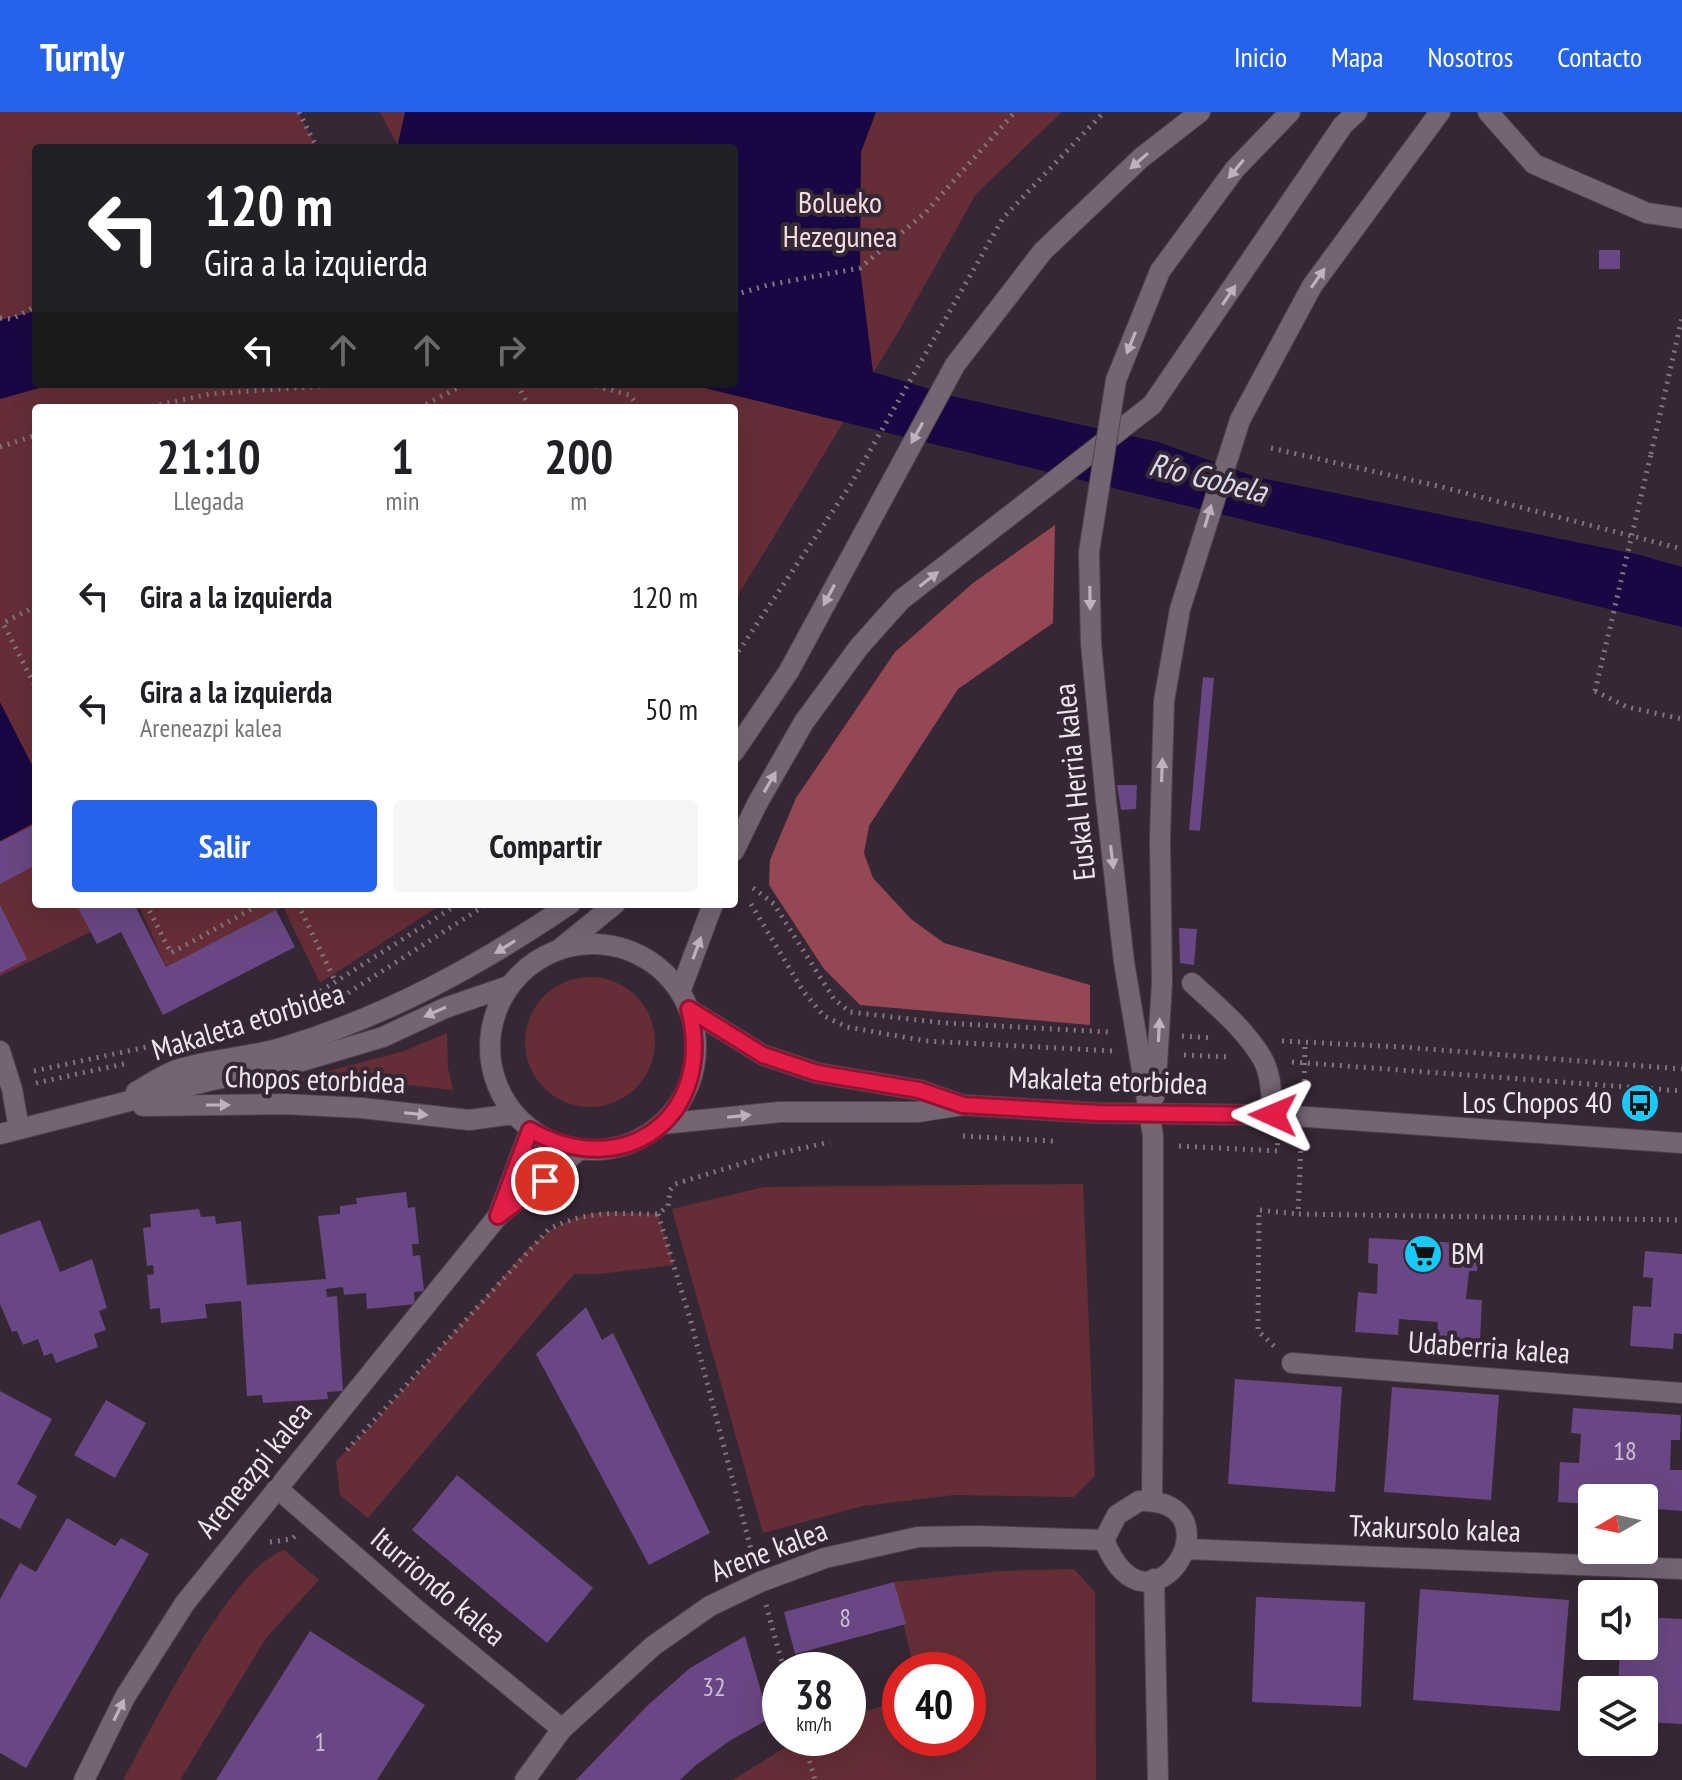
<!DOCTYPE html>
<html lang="es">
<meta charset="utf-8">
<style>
:root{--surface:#fff;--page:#f6f6f6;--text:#202124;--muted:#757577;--accent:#2563eb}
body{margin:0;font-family:"PT Sans Narrow",sans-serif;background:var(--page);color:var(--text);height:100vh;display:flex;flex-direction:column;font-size:30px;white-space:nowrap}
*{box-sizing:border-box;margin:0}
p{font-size:26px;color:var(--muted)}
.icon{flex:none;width:44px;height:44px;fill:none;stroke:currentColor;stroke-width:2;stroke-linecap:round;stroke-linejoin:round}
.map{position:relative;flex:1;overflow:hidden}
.panel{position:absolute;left:32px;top:292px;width:706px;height:504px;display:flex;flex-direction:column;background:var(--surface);border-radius:8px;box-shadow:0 8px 32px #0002}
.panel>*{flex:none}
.banner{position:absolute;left:32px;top:32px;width:706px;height:244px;border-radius:8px;box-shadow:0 8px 32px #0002;background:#202124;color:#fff;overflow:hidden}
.needle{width:52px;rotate:261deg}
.fabs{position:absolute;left:1578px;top:1372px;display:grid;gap:16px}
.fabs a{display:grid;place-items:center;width:80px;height:80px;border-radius:8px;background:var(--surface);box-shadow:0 8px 32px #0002;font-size:40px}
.speed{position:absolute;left:762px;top:1540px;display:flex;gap:16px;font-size:40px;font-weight:700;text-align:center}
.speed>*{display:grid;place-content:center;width:104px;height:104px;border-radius:50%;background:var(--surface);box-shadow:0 8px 32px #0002;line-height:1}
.speed small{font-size:20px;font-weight:400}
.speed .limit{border:12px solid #d22;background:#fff;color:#111}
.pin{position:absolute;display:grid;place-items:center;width:68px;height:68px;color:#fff;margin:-34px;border:4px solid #fff;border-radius:50%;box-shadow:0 2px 8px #0007}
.me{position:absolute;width:88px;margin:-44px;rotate:271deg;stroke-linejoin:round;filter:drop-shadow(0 0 6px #0008)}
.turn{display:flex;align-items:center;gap:28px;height:168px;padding:0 40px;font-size:36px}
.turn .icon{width:104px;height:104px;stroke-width:2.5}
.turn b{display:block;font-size:56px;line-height:68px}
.lanes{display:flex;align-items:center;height:76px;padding:0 40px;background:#0003;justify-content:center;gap:40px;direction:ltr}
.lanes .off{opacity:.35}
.eta{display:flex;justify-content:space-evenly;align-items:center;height:136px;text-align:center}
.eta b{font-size:48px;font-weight:600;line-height:56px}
.primary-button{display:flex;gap:16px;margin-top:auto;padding:16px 40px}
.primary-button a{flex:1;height:92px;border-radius:8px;background:var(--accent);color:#fff;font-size:32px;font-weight:600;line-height:92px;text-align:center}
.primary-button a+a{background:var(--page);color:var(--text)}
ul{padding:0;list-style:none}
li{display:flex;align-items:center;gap:24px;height:112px;padding:0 40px}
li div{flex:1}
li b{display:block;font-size:30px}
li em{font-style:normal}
header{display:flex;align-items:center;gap:48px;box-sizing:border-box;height:112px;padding:0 40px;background:var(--accent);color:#fff}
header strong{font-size:38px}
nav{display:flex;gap:44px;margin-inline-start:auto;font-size:28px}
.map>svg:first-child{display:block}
.green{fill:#652e36}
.forest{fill:#954854}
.water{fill:#190744}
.building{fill:#694784}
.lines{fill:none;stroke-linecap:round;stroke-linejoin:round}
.minor-casing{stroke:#4f434e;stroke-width:22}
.path{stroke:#827580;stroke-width:5;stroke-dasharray:2 6;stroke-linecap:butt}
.minor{stroke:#756573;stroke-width:20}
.minor-bridge-casing{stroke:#4f434e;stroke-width:22;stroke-linecap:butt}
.path-bridge{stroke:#827580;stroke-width:5;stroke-dasharray:2 6;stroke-linecap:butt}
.minor-bridge{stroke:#756573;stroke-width:20}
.oneway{fill:#beb2bc}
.route-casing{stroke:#92132f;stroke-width:20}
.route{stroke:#e11d48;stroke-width:14}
.labels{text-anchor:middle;stroke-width:8;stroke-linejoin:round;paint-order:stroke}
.number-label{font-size:26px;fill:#cdbed3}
.park-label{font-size:30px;fill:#f6dedf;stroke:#362734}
.street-label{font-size:30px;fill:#eee5ed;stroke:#362734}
.poi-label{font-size:30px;fill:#eee5ed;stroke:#362734;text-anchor:end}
.water-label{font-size:32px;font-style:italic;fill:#dbdbee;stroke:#362734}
</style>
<header>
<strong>Turnly</strong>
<nav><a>Inicio</a><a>Mapa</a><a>Nosotros</a><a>Contacto</a></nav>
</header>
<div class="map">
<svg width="1682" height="1668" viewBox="0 0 1682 1668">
<rect width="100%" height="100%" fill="#362734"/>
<!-- green -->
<g class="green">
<path d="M 0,0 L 298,0 L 317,36 L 36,36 L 36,272 L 734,272 L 734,36 L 399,36 L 380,0 L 1062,0 L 976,82 L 900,217 L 734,490 L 734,296 L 36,296 L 36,792 L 442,792 L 320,871 L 283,795 L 166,855 L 140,796 L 0,864 Z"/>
<circle cx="590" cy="930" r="65"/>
<path d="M 447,921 L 448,956 L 453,978 L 355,967 L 291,969 L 404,939 Z"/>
<path d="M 1083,1072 L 1095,1364 L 1074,1385 L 954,1383 L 863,1394 L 763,1421 L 672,1097 L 764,1075 Z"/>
<path d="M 602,1100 L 658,1102 L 674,1153 L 599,1162 L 574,1162 L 368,1406 L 340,1383 L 336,1349 L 373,1312 L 526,1139 C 550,1116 569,1105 602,1100 Z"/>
<path d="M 284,1438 L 319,1468 L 266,1526 L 180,1668 L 123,1668 C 153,1615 230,1456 284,1438 Z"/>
<path d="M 1074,1457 L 1095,1480 L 1096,1668 L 733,1668 L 800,1626 L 848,1626 L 848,1605 L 900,1588 L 900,1626 L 968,1626 L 968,1558 L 914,1558 L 894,1470 L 1001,1459 Z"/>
</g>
<!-- forest -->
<path class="forest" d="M 1055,413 L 1053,511 L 958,577 L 869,714 L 864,741 L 873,766 L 911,807 L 944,831 L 1090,873 L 1090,913 L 860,893 L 824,857 L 769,773 L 770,748 L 796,686 L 895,540 L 973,471 Z"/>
<!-- water -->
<g class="water">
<path d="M 405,0 L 876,0 L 861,40 L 860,156 L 873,260 L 956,285 L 1158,330 L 1256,365 L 1640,443 L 1682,455 L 1682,515 L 688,272 L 734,272 L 734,36 L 397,36 Z"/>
<path d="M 36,199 L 36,272 L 54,272 L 0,287 L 0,208 Z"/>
<path d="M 0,590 L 36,661 L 36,710 L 0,729 Z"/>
</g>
<!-- building -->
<g class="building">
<rect x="1599" y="138" width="21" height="19"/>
<path d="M 1203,565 L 1214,566 L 1200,719 L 1189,718 Z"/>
<path d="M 1117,673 L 1137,673 L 1136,697 L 1121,698 Z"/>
<path d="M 36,712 L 36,753 L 0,772 L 0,730 Z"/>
<path d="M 76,792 L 134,792 L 166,855 L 276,798 L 295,835 L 163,903 L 121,820 L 97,832 Z"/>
<path d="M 0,793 L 27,847 L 0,861 Z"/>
<path d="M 1179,816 L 1197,817 L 1194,853 L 1180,851 Z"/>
<path d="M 406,1080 L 408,1096 L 415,1095 L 419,1132 L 412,1132 L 413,1144 L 420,1143 L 424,1179 L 414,1180 L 415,1192 L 367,1197 L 366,1181 L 344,1183 L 343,1175 L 326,1177 L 327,1185 L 337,1184 L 343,1279 L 327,1280 L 328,1287 L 263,1291 L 262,1283 L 247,1284 L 241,1189 L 205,1192 L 207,1206 L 161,1211 L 160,1196 L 150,1197 L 147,1163 L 154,1162 L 153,1153 L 147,1154 L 143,1116 L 151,1115 L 150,1102 L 199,1097 L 201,1105 L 215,1104 L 216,1112 L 241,1109 L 247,1173 L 326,1167 L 318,1104 L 340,1102 L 340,1094 L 357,1092 L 356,1086 Z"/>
<path d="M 40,1108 L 60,1160 L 92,1147 L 107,1196 L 99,1199 L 106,1218 L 94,1222 L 98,1235 L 56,1251 L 52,1241 L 44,1244 L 38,1227 L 23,1233 L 17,1219 L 12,1220 L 0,1192 L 0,1123 Z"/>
<path d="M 1369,1126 L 1479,1132 L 1477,1159 L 1469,1159 L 1466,1187 L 1482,1188 L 1480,1229 L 1437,1226 L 1438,1210 L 1399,1207 L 1398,1223 L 1355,1220 L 1358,1180 L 1377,1182 L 1378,1152 L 1368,1151 Z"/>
<path d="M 1645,1139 L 1682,1142 L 1682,1222 L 1674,1221 L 1673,1237 L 1630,1234 L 1633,1194 L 1651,1195 L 1653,1166 L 1643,1165 Z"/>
<path d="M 586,1195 L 602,1228 L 613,1221 L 710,1421 L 649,1453 L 536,1242 Z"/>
<path d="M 1235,1267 L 1342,1275 L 1335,1380 L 1228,1372 Z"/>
<path d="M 1392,1275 L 1499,1283 L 1491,1388 L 1384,1380 Z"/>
<path d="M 0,1279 L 52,1307 L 17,1372 L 37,1384 L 20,1417 L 0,1406 Z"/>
<path d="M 106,1288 L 146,1311 L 115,1366 L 74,1343 Z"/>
<path d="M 1573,1296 L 1681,1303 L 1680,1328 L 1671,1328 L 1670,1358 L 1682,1358 L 1682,1399 L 1644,1396 L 1641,1380 L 1602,1378 L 1602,1386 L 1592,1386 L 1592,1392 L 1558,1390 L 1560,1350 L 1579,1351 L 1581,1322 L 1571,1321 Z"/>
<path d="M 457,1363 L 593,1476 L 547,1531 L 412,1418 Z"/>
<path d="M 67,1406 L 115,1434 L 121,1426 L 149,1442 L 26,1656 L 0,1641 L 0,1487 L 20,1451 L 36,1460 Z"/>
<path d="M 894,1470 L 906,1512 L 795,1542 L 784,1500 Z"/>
<path d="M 1420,1477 L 1569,1488 L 1560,1599 L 1413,1588 Z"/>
<path d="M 1256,1485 L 1365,1490 L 1361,1595 L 1252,1590 Z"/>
<path d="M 1644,1505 L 1682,1507 L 1682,1612 L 1644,1610 L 1644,1578 L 1618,1578 L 1620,1534 L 1644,1534 Z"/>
<path d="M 310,1519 L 425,1593 L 377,1668 L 216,1668 Z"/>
<path d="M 745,1524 L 769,1607 L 731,1628 L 696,1653 L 680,1668 L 576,1668 L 647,1594 L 690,1556 Z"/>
</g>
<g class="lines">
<defs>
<g id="minor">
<path d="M 1488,0 L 1534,52 L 1647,101 L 1682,106"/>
<path d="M 1160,159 L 1235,57 L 1290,0"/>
<path d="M 1240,308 L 1312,174 L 1440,0"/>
<path d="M 734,640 L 789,559 L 955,253 L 1043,139 L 1141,46 L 1200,0"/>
<path d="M 734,739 L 757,692 L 804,610 L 859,535 L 901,488 L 1152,293 L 1343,13 L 1357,0"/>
<circle cx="593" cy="935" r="103"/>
<path d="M 562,835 L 615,792"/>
<path d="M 1192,871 C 1217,894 1245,917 1262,946 C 1272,963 1271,985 1273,1003"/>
<path d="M 680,880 L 713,792"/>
<path d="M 689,897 L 763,943 L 817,961 L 919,978 L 959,992"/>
<path d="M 0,939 L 12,977 L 19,1017"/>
<path d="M 136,980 C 148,973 161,964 174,959 C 208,947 247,946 281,936 C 386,905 480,853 570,792"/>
<path d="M 143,994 L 284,992 L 362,996 L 469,1008 L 514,1002"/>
<path d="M 662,1012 L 780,1000 L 918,1000 L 963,993 L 1097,1001 L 1279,1003 L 1682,1031"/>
<path d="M 0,1022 L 208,969 L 292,952 L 383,925 L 445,896 L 509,874"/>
<path d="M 498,1104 L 530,1018"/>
<path d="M 1292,1251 L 1682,1281"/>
<path d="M 277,1376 L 418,1499 L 562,1617"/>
<path d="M 1139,1389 C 1244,1386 1150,1542 1104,1428 L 1117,1403 Z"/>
<path d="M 1152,1389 L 1153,1268"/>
<path d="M 1186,1437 L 1682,1457"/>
<path d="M 1154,1467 L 1158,1668"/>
<path d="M 84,1668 L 125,1585 L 185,1491 L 498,1104 L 579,1038"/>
<path d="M 525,1668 L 562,1617 L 653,1534 L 710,1494 L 760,1470 L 825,1446 L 918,1425 L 977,1424 L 1104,1428"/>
</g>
</defs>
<!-- minor casing -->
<use href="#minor" class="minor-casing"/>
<!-- path -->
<g class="path">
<path d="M 299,0 L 317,36"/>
<path d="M 734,183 L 768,173 L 860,156 L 925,101 L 1015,0"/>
<path d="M 0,206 L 12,207 L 36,194"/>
<path d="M 517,272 L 530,296"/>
<path d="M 588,272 L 630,283 L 639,296"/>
<path d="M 144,296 L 210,282 L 351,272"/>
<path d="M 419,296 L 465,272"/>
<path d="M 0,335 L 36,323"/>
<path d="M 1271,336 L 1438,374 L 1682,437"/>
<path d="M 1651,342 L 1682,206"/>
<path d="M 36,494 L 3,511 L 36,576"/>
<path d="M 734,546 L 851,372 L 1003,106 L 1104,0"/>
<path d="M 1595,579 L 1627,595 L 1682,607"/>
<path d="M 753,776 L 774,792 L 834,887 L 850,900 L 944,911 L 1108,920"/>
<path d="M 146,792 L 171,841 L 261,792"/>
<path d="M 298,792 L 336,871"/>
<path d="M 751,792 L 803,879 L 824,904 L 847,915 L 926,929 L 1114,939"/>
<path d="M 348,881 L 487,792"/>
<path d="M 280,905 L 458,792"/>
<path d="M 1182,924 L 1212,926"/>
<path d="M 1282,929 L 1402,935 L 1682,957"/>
<path d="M 1184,943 L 1230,945"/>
<path d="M 1292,950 L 1682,979"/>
<path d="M 34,959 L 161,932"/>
<path d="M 36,971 L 128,951"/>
<path d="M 1304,977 L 1305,930"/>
<path d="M 963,1024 L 1053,1029"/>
<path d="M 1301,1031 L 1298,1102 L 1682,1108"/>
<path d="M 1179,1034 L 1277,1039 L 1278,1027"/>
<path d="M 658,1102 L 691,1210 L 753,1445"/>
<path d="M 1274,1234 L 1258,1219 L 1259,1098 L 1298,1102"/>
<path d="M 347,1338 L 549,1117 C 590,1097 615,1102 658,1102 L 668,1094 L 670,1078 L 675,1072 L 767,1044 L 830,1030"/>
<path d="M 270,1430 L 292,1427 L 295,1424"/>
<path d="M 766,1493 L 784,1558"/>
<path d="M 803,1626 L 815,1668"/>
</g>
<!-- minor -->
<use href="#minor" class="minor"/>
<defs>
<g id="minor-bridge">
<path d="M 1155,984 L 1162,871 L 1160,728 L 1164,589 L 1180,497 L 1240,308"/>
<path d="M 1153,1268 L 1153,1024 L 1124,850 L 1106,689 L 1091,532 L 1089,440 L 1116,268 L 1160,159"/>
</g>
</defs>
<!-- minor-bridge casing -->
<use href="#minor-bridge" class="minor-bridge-casing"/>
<!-- path-bridge -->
<path class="path-bridge" d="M 1595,579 L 1651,342"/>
<!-- minor-bridge -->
<use href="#minor-bridge" class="minor-bridge"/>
</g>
<!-- one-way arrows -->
<defs><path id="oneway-solid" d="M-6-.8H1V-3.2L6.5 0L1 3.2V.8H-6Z" transform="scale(2)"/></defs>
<g class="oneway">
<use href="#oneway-solid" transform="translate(1139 49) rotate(139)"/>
<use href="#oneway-solid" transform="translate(1236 57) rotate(130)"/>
<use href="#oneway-solid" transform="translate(1318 166) rotate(-55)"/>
<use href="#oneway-solid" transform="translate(1229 183) rotate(-56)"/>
<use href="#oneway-solid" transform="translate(1131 231) rotate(112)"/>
<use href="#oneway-solid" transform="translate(917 321) rotate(119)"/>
<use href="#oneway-solid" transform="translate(1208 404) rotate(-74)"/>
<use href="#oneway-solid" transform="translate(929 467) rotate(-38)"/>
<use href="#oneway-solid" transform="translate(829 483) rotate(118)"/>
<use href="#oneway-solid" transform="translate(1090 486) rotate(89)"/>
<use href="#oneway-solid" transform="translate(1162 658) rotate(-88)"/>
<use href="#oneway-solid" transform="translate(770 670) rotate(-60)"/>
<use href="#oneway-solid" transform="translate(1112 745) rotate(83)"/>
<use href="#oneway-solid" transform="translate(505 835) rotate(148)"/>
<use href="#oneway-solid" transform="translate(697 836) rotate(-70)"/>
<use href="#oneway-solid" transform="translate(435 900) rotate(156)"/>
<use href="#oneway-solid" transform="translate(1159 918) rotate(-87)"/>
<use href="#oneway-solid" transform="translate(218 993)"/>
<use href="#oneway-solid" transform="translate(416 1002) rotate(6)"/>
<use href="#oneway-solid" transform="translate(739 1004) rotate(-6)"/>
<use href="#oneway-solid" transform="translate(119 1598) rotate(-64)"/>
</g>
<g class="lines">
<defs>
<path id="route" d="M 545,1069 L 498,1104 L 530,1018 C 626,1072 716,1003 689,897 L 763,943 L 817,961 L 919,978 L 963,993 L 1097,1001 L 1273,1003"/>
</defs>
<!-- route casing -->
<use href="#route" class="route-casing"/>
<!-- route -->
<use href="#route" class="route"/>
</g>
<!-- icons -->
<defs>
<symbol id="bus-disc" viewBox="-11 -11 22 22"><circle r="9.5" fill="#16cafb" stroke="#362734"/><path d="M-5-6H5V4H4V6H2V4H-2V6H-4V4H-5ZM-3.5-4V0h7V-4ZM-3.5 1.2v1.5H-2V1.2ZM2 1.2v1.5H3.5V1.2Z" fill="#111"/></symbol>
<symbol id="supermarket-disc" viewBox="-11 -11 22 22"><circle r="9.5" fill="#16cafb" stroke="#362734"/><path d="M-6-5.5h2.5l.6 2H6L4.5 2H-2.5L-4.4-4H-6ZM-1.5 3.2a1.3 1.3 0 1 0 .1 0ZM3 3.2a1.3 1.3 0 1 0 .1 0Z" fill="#111"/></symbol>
</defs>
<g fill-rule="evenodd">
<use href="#bus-disc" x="1618" y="969" width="44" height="44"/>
<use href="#supermarket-disc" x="1401" y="1120" width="44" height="44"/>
</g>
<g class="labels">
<!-- number labels -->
<g class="number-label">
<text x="1625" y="1348">18</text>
<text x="845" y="1515">8</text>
<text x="714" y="1584">32</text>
<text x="320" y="1639">1</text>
</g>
<!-- park labels -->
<g class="park-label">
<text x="840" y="101">Bolueko<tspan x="840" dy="34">Hezegunea</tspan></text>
</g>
<!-- street labels -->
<g class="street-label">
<text transform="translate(1075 670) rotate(-96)" y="10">Euskal Herria kalea</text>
<text transform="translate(248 910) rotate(-17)" y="10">Makaleta etorbidea</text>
<text transform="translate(315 968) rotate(2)" y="10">Chopos etorbidea</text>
<text transform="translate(1108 969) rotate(2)" y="10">Makaleta etorbidea</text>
<text transform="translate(1489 1236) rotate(4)" y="10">Udaberria kalea</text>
<text transform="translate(254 1358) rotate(-51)" y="10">Areneazpi kalea</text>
<text transform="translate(1435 1417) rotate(2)" y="10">Txakursolo kalea</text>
<text transform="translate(769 1439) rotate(-21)" y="10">Arene kalea</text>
<text transform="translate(438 1475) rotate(40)" y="10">Iturriondo kalea</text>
</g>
<!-- poi labels -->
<g class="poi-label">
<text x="1612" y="1001">Los Chopos 40</text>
<text x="1451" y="1152" text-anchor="start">BM</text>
</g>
<!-- water labels -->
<g class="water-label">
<text transform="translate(1208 366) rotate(14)" y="11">Río Gobela</text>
</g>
</g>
</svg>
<div class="fabs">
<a><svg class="needle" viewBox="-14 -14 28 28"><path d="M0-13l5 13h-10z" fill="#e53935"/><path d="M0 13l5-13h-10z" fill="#757577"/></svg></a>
<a><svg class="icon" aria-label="sound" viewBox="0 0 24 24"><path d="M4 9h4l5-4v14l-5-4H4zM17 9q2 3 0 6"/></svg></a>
<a><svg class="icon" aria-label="layers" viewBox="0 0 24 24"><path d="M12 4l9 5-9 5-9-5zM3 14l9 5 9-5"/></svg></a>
</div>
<div class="speed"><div>38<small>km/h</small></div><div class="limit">40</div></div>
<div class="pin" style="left:545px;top:1069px;background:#d93025"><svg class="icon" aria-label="arrive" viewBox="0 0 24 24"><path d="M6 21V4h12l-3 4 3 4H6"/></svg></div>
<svg class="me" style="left:1273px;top:1003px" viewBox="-20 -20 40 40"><path d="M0-17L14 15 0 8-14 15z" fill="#e11d48" stroke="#fff" stroke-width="4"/></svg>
<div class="banner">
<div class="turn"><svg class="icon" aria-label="left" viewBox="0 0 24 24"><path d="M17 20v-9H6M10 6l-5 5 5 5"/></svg><div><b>120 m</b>Gira a la izquierda</div></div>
<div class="lanes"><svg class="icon" aria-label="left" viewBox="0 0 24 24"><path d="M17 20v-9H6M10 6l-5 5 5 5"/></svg><svg class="icon off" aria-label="ahead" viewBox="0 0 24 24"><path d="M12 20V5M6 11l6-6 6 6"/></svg><svg class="icon off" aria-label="ahead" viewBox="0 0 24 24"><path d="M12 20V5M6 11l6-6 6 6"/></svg><svg class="icon off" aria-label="right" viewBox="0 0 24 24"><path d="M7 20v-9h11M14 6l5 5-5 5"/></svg></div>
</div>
<section class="panel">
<div class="eta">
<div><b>21:10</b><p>Llegada</p></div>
<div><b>1</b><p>min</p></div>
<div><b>200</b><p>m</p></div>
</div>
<ul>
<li><svg class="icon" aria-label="left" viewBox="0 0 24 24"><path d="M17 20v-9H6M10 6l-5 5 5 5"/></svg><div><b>Gira a la izquierda</b></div><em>120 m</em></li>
<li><svg class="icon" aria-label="left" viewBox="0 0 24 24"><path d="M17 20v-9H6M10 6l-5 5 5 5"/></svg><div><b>Gira a la izquierda</b><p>Areneazpi kalea</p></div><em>50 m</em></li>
</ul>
<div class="primary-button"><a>Salir</a><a>Compartir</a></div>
</section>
</div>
